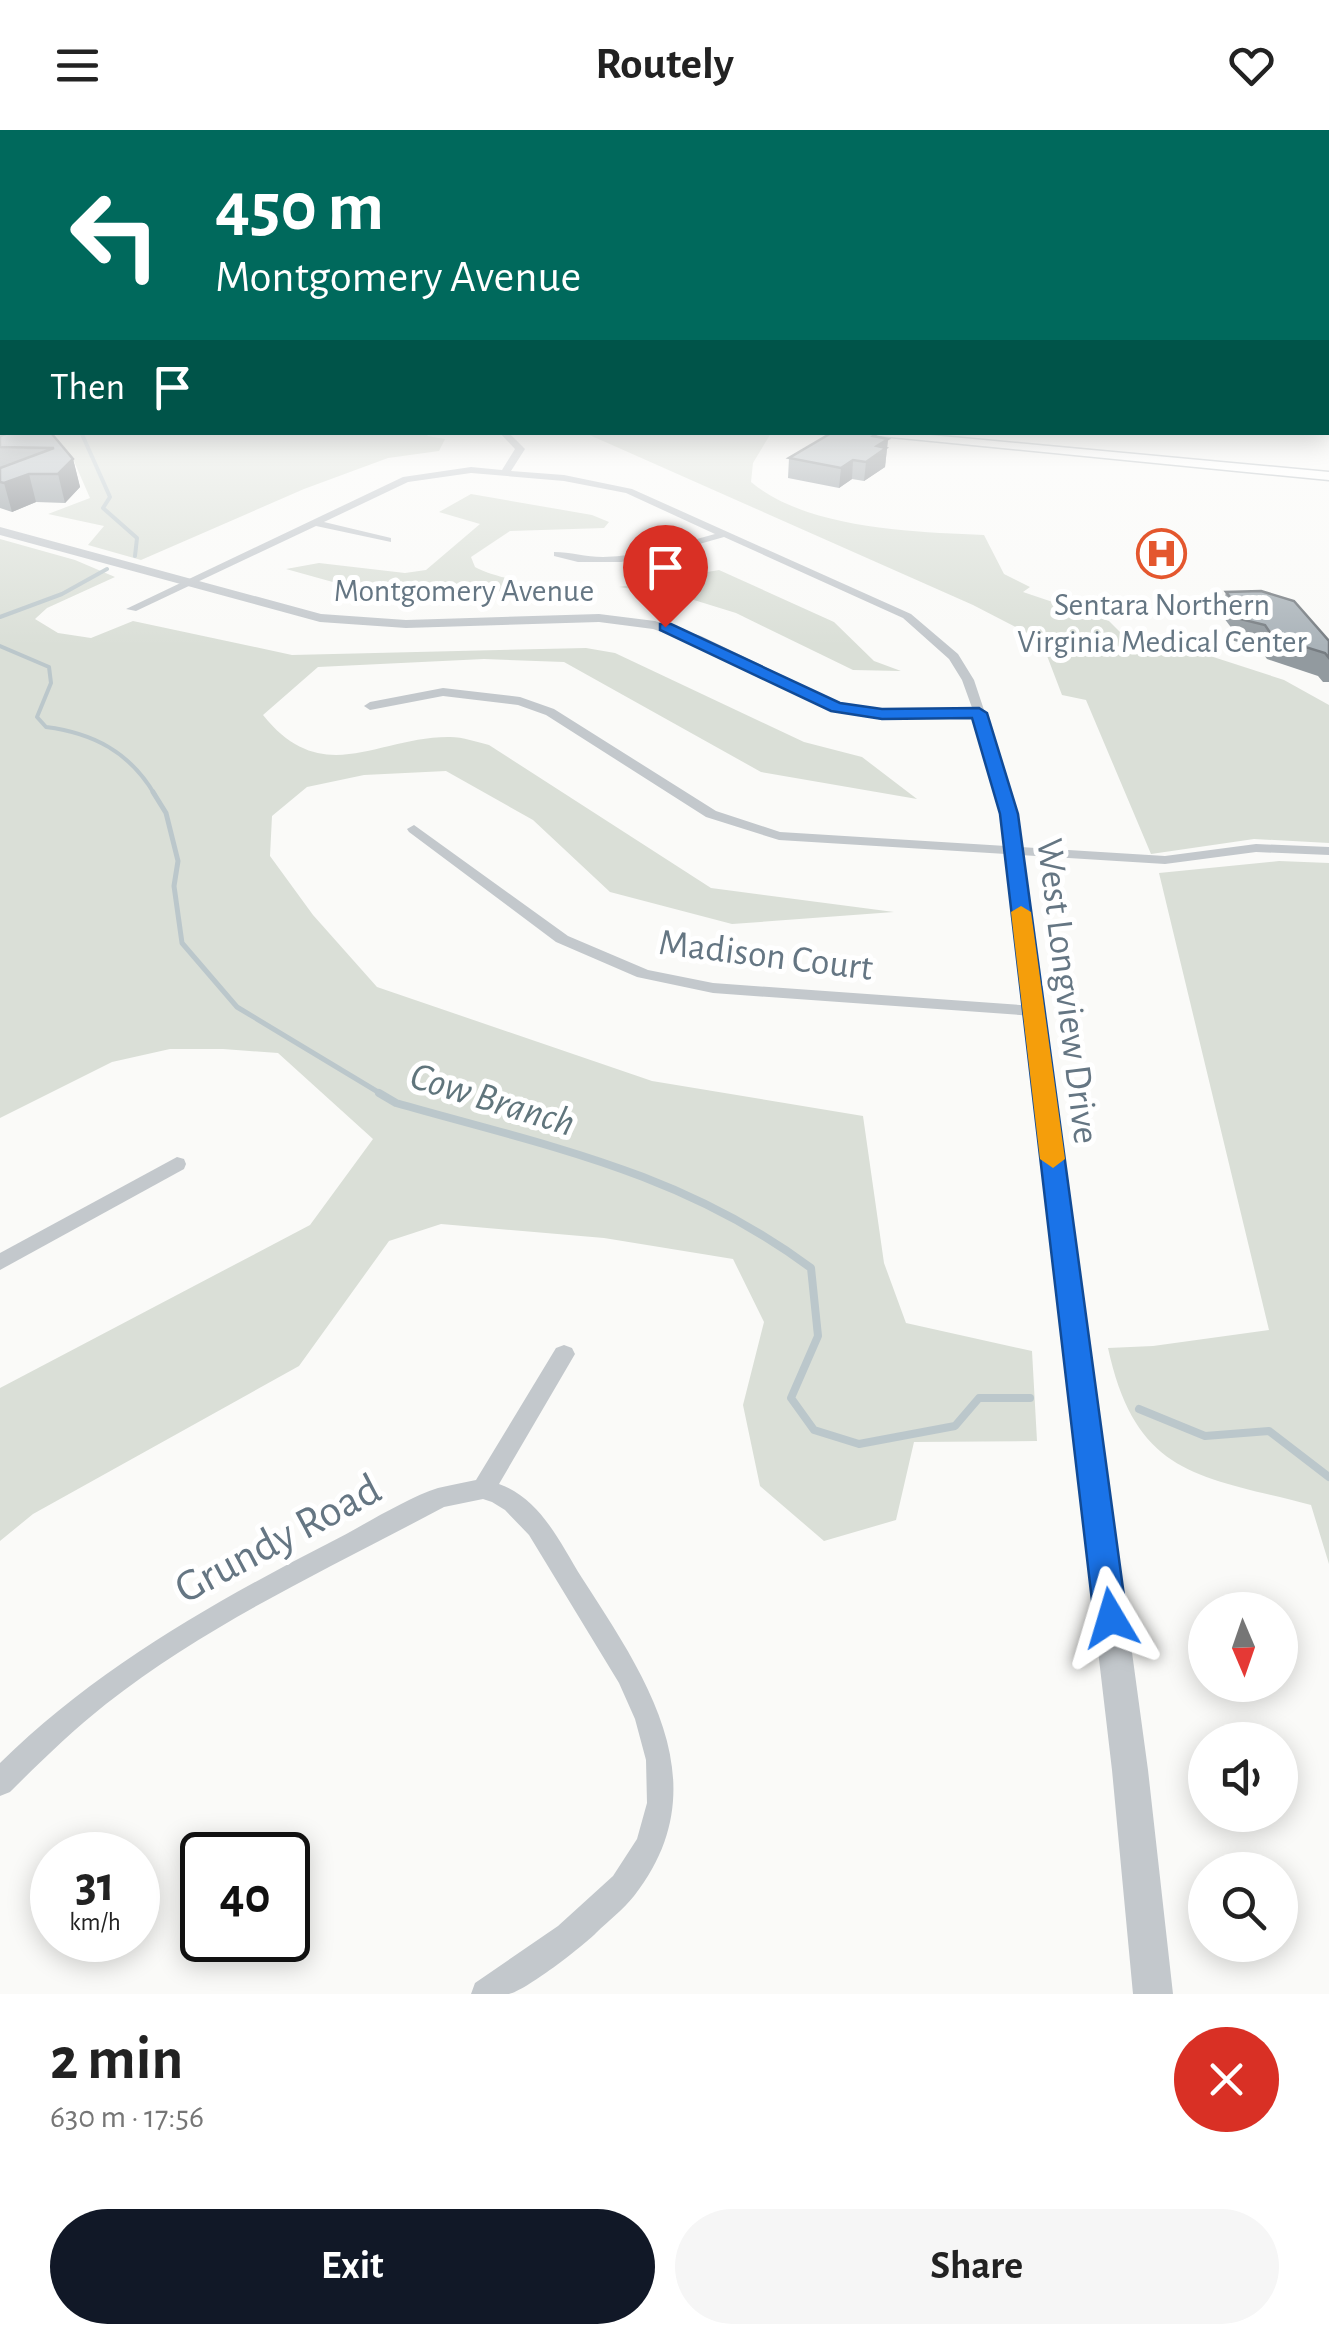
<!DOCTYPE html>
<meta charset="utf-8">
<style>
:root{--surface:#fff;--page:#f6f6f6;--text:#222;--muted:#767676;--accent:#111827}
body{margin:0;font-family:"Alegreya Sans",sans-serif;background:var(--page);color:var(--text);height:100vh;display:flex;flex-direction:column;font-size:38px;white-space:nowrap}
*{box-sizing:border-box;margin:0}
p{font-size:32px;color:var(--muted)}
.icon{flex:none;width:55px;height:55px;fill:none;stroke:currentColor;stroke-width:2;stroke-linecap:round;stroke-linejoin:round}
.map{position:relative;height:1864px;overflow:hidden}
.panel{display:flex;flex-direction:column;background:var(--surface);flex:1}
.panel>*{flex:none}
.banner{position:absolute;left:0px;top:0px;width:1330px;height:305px;box-shadow:0 5px 25px #0003;background:#00695c;color:#fff;overflow:hidden}
.needle{width:65px;rotate:178deg}
.fabs{position:absolute;left:1188px;top:1462px;display:grid;gap:20px}
.fabs a{display:grid;place-items:center;width:110px;height:110px;border-radius:50%;background:var(--surface);box-shadow:0 5px 25px #0003;font-size:50px}
.speed{position:absolute;left:30px;top:1702px;display:flex;gap:20px;font-size:50px;font-weight:700;text-align:center}
.speed>*{display:grid;place-content:center;width:130px;height:130px;border-radius:50%;background:var(--surface);box-shadow:0 5px 25px #0003;line-height:1}
.speed small{font-size:25px;font-weight:400}
.speed .limit{border:5px solid #111;border-radius:15px;background:#fff;color:#111}
.pin{position:absolute;display:grid;place-items:center;width:85px;height:85px;color:#fff;margin:-102px -42px;border-radius:50% 50% 50% 0;rotate:-45deg;box-shadow:0 0 10px #0007}
.pin .icon{rotate:45deg}
.me{position:absolute;width:110px;margin:-55px;rotate:353deg;stroke-linejoin:round;filter:drop-shadow(0 0 8px #0008)}
.turn{display:flex;align-items:center;gap:35px;height:210px;padding:0 50px;font-size:45px}
.turn .icon{width:130px;height:130px;stroke-width:2.5}
.turn b{display:block;font-size:70px;line-height:85px}
.then{display:flex;align-items:center;height:95px;padding:0 50px;background:#0003;gap:20px;font-size:38px}
.round{display:grid;place-items:center;flex:none;width:105px;height:105px;border-radius:52px;background:var(--page)}
.head{display:flex;align-items:center;justify-content:space-between;height:170px;padding:0 50px}
h1{font-size:60px;font-weight:700;line-height:75px}
.button{display:flex;gap:20px;margin-top:auto;padding:20px 50px}
.button a{flex:1;height:115px;border-radius:60px;background:var(--accent);color:#fff;font-size:40px;font-weight:700;line-height:115px;text-align:center}
.button a+a{background:var(--page);color:var(--text)}
header{display:flex;justify-content:space-between;align-items:center;height:130px;padding:0 50px;background:var(--surface);font-size:45px;font-weight:700}
.map>svg:first-child{display:block}
.green{fill:#dadfd7}
.lines{fill:none;stroke-linecap:round;stroke-linejoin:round}
.stream-far2{stroke:#bbc7cb;stroke-width:4}
.stream-far1{stroke:#bbc7cb;stroke-width:5}
.stream{stroke:#bbc7cb;stroke-width:8}
.secondary-casing{stroke:#b3babf;stroke-width:3}
.minor{fill:#c3c8cc;fill-rule:evenodd}
.tertiary{fill:#c3c8cc;fill-rule:evenodd}
.secondary{fill:#fff;fill-rule:evenodd}
.wall{fill:#929a9f}
.shaded-wall{fill:#777d82}
.building{fill:#aab3b9;stroke:#777d82;stroke-width:2.5}
.route{fill:#1a73e8;stroke:#114b97;stroke-width:2.5}
.slow{fill:#f59e0b}
.labels{text-anchor:middle;stroke-width:10;stroke-linejoin:round;paint-order:stroke}
.far-street-label{font-size:32px;fill:#657683;stroke:#fff}
.far-poi-label{font-size:32px;fill:#657683;stroke:#fff}
.street-label{font-size:38px;fill:#657683;stroke:#fff}
.water-label{font-size:40px;font-style:italic;fill:#60757c;stroke:#fff}
.near-street-label{font-size:45px;fill:#657683;stroke:#fff}
</style>
<header><svg class="icon" aria-label="menu" viewBox="0 0 24 24"><path d="M4 6h16M4 12h16M4 18h16"/></svg>Routely<svg class="icon" aria-label="heart" viewBox="0 0 24 24"><path d="M12 20l-8-8c-3-5 5-10 8-4 3-6 11-1 8 4z"/></svg></header>
<div class="map">
<svg width="1329" height="1864" viewBox="0 0 1329 1864">
<rect width="100%" height="100%" fill="#fafaf8"/>
<!-- green -->
<g class="green">
<path d="M 2,262 L 2,302 L 431,302 L 427,306 L 445,309 L 439,321 L 388,328 L 304,359 L 141,430 L 88,415 L 104,396 L 48,384 L 90,368 L 73,329 L 56,321 L 0,327 Z"/>
<path d="M 585,303 L 771,303 L 753,333 L 751,352 C 807,399 913,402 984,405 L 1004,444 L 1030,457 L 1023,462 L 1109,491 L 1126,508 L 1168,522 L 1204,524 L 1284,550 L 1329,575 L 1329,713 L 1254,709 L 1151,724 L 1086,570 L 1062,565 L 1041,510 L 973,475 Z"/>
<path d="M 471,364 L 592,385 L 609,392 L 604,398 L 510,401 L 471,427 L 475,437 C 496,449 530,450 542,462 L 358,459 L 286,439 L 319,433 L 405,443 L 426,440 L 480,394 L 439,382 Z"/>
<path d="M 0,409 L 75,430 L 115,447 L 47,478 L 35,489 L 58,503 L 91,508 L 133,491 L 292,525 L 586,518 L 615,523 L 804,612 L 862,627 L 917,669 L 761,642 L 564,532 L 484,529 L 318,537 L 263,585 C 323,660 378,606 450,607 C 463,607 477,612 489,615 L 711,758 L 894,782 L 732,794 L 610,762 L 533,690 L 446,641 L 364,645 L 307,657 L 272,686 L 270,726 L 313,785 L 377,857 L 652,951 L 863,986 L 884,1133 L 906,1193 L 1032,1221 L 1037,1311 L 914,1312 L 896,1390 L 824,1411 L 760,1356 L 743,1275 L 764,1192 L 733,1129 L 604,1108 L 441,1094 L 389,1111 L 299,1236 L 33,1384 L 0,1411 L 0,1258 L 310,1095 L 373,1009 L 278,923 L 223,919 L 170,919 L 112,932 L 0,988 Z"/>
<path d="M 719,440 L 834,492 L 874,531 L 901,541 L 853,540 L 736,483 L 681,466 L 619,457 Z"/>
<path d="M 1279,731 L 1329,733 L 1329,1434 L 1311,1375 C 1200,1346 1136,1347 1108,1218 L 1153,1216 L 1269,1200 L 1159,743 Z"/>
</g>
<g class="lines">
<!-- stream-far2 -->
<g class="stream-far2">
<path d="M 81,302 L 110,367 L 103,378 L 137,408 L 135,426"/>
<path d="M 0,487 L 62,464 L 107,439"/>
<path d="M 0,516 L 49,537 L 51,553 L 37,587 L 46,597 C 93,603 130,622 155,665"/>
</g>
<!-- stream-far1 -->
<path class="stream-far1" d="M 153,662 L 166,683 L 178,731 L 174,756 L 182,813 L 237,877 L 383,965"/>
<!-- stream -->
<g class="stream">
<path d="M 379,963 L 396,973 C 547,1016 682,1042 811,1138 L 818,1206 L 791,1268 L 814,1300 L 859,1314 L 955,1296 L 979,1268 L 1030,1268"/>
<path d="M 1139,1279 L 1205,1306 L 1269,1301 L 1329,1347"/>
</g>
<defs>
<g id="secondary">
<rect x="0" y="255" width="2" height="8"/>
<path d="M 840,302 L 898,302 L 1329,342 L 1329,350 Z"/>
</g>
</defs>
<!-- secondary casing -->
<use href="#secondary" class="secondary-casing"/>
<!-- minor -->
<g class="minor">
<path d="M 1329,291 L 1329,297 L 1328,297 L 1328,292 Z"/>
<path d="M 499,302 L 508,302 L 525,319 L 511,341 L 564,345 L 632,359 L 911,484 L 958,524 L 974,550 L 985,583 L 975,586 L 962,550 L 949,529 L 903,488 L 724,407 L 664,424 L 621,432 L 578,432 L 554,426 L 554,422 C 570,422 586,427 603,427 C 641,426 679,414 715,404 L 626,363 L 564,351 L 471,343 L 408,352 L 324,392 L 391,408 L 391,412 L 316,396 L 136,481 L 126,479 L 403,347 L 471,337 L 502,340 L 515,319 Z"/>
<path d="M 443,558 L 520,567 L 554,579 L 716,681 L 780,702 L 1165,726 L 1256,714 L 1329,717 L 1329,725 L 1256,722 L 1165,734 L 779,710 L 706,687 L 546,585 L 518,575 L 443,566 L 370,580 L 364,576 L 370,572 Z"/>
<path d="M 414,695 L 568,806 L 648,840 L 713,853 L 1034,876 L 1042,881 L 1034,886 L 713,863 L 637,847 L 556,812 L 409,702 L 407,699 Z"/>
<path d="M 177,1027 L 184,1029 L 186,1034 L 184,1039 L 0,1140 L 0,1123 Z"/>
<path d="M 564,1215 L 572,1218 L 575,1224 L 499,1354 C 541,1369 560,1413 582,1448 C 646,1547 721,1655 634,1766 C 623,1780 608,1791 596,1803 C 582,1817 525,1861 509,1864 C 497,1864 483,1864 471,1864 L 475,1853 L 558,1796 L 613,1746 L 637,1709 L 647,1673 L 646,1630 L 635,1589 L 619,1553 L 529,1405 L 505,1380 L 492,1372 L 483,1369 L 444,1377 C 330,1438 209,1493 106,1574 C 72,1601 41,1631 10,1662 L 0,1666 L 0,1633 C 96,1539 210,1474 329,1413 C 361,1397 406,1368 438,1358 C 450,1355 463,1353 476,1350 L 556,1218 Z"/>
</g>
<!-- tertiary -->
<path class="tertiary" d="M 0,397 L 321,484 L 406,490 L 599,484 L 655,491 L 701,506 L 840,573 L 882,579 L 985,580 L 1018,684 L 1148,1640 L 1173,1864 L 1133,1864 L 1112,1640 L 1000,684 L 972,588 L 882,589 L 830,580 L 691,512 L 653,499 L 599,492 L 406,498 L 320,492 L 0,405 Z"/>
<!-- secondary -->
<use href="#secondary" class="secondary"/>
</g>
<!-- wall -->
<g class="wall">
<path d="M 44,302 L 73,329 L 80,357 L 65,373 L 36,372 L 12,382 L 0,378 L 0,306 Z"/>
<path d="M 877,303 L 877,307 L 888,309 L 885,337 L 864,351 L 852,349 L 839,358 L 788,348 L 789,328 Z"/>
<path d="M 1226,462 L 1329,511 L 1329,552 L 1323,552 L 1318,546 L 1267,529 L 1259,518 L 1231,510 L 1233,500 L 1221,484 Z"/>
</g>
<!-- shaded-wall -->
<g class="shaded-wall">
<path d="M 888,309 L 885,337 L 864,351 L 866,332 L 877,316 Z"/>
<path d="M 73,329 L 80,357 L 65,373 L 58,344 Z"/>
<path d="M 853,330 L 852,349 L 839,358 L 841,338 Z"/>
<path d="M 29,344 L 36,372 L 12,382 L 4,353 Z"/>
</g>
<!-- building -->
<g class="building">
<path d="M 11,302 L 44,302 L 52,304 L 73,329 L 58,344 L 29,344 L 4,353 L 0,352 L 0,338 L 54,318 L 0,317 L 0,306 Z"/>
<path d="M 833,302 L 877,303 L 873,306 L 888,309 L 877,316 L 886,318 L 866,332 L 853,330 L 841,338 L 789,328 Z"/>
<path d="M 1261,461 L 1294,471 L 1329,511 L 1329,528 L 1325,523 L 1273,507 L 1265,495 L 1236,488 L 1243,483 L 1226,462 Z"/>
</g>
<!-- sky -->
<linearGradient id="sky" x2="0" y2="1"><stop stop-color="#96bcdc"/><stop offset="0.49" stop-color="#fdfdfc"/><stop offset="1" stop-color="#fdfdfc" stop-opacity="0"/></linearGradient>
<rect width="1329" height="516" fill="url(#sky)"/>
<!-- route -->
<path class="route" d="M 660,494 L 671,494 L 840,573 L 882,579 L 979,578 L 987,583 L 1018,684 L 1127,1488 L 1122,1499 L 1111,1503 L 1099,1499 L 1094,1488 L 1000,684 L 972,588 L 882,589 L 831,581 L 660,500 Z"/>
<!-- slow -->
<path class="slow" d="M 1021,776 L 1031,782 L 1065,1029 L 1053,1038 L 1040,1029 L 1011,782 Z"/>
<!-- icons -->
<defs>
<symbol id="hospital-ring" viewBox="-11 -11 22 22"><circle r="9.5" fill="#fff" stroke="#e4572e" stroke-width="1.5"/><path d="M-5-5h3v3.5h4V-5h3V5h-3V1.5h-4V5h-3Z" fill="#e4572e"/></symbol>
</defs>
<g fill-rule="evenodd">
<use href="#hospital-ring" x="1134" y="396" width="55" height="55"/>
</g>
<g class="labels">
<!-- far-street labels -->
<g class="far-street-label">
<text x="464" y="471">Montgomery Avenue</text>
</g>
<!-- far-poi labels -->
<g class="far-poi-label">
<text x="1162" y="485">Sentara Northern<tspan x="1162" dy="37">Virginia Medical Center</tspan></text>
</g>
<!-- street labels -->
<g class="street-label">
<text transform="translate(766 824) rotate(7)" y="13">Madison Court</text>
<text transform="translate(1069 861) rotate(83)" y="13">West Longview Drive</text>
</g>
<!-- water labels -->
<g class="water-label">
<text transform="translate(493 968) rotate(17)" y="14">Cow Branch</text>
</g>
<!-- near-street labels -->
<g class="near-street-label">
<text transform="translate(277 1407) rotate(-28)" y="16">Grundy Road</text>
</g>
</g>
</svg>
<div class="fabs">
<a><svg class="needle" viewBox="-14 -14 28 28"><path d="M0-13l5 13h-10z" fill="#e53935"/><path d="M0 13l5-13h-10z" fill="#767676"/></svg></a>
<a><svg class="icon" aria-label="sound" viewBox="0 0 24 24"><path d="M4 9h4l5-4v14l-5-4H4zM17 9q2 3 0 6"/></svg></a>
<a><svg class="icon" aria-label="search" viewBox="0 0 24 24"><circle cx="10" cy="10" r="6"/><path d="M15 15l6 6"/></svg></a>
</div>
<div class="speed"><div>31<small>km/h</small></div><div class="limit">40</div></div>
<div class="pin" style="left:665px;top:497px;background:#d93025"><svg class="icon" aria-label="arrive" viewBox="0 0 24 24"><path d="M6 21V4h12l-3 4 3 4H6"/></svg></div>
<svg class="me" style="left:1111px;top:1488px" viewBox="-20 -20 40 40"><path d="M0-17L14 15 0 8-14 15z" fill="#1a73e8" stroke="#fff" stroke-width="4"/></svg>
<div class="banner">
<div class="turn"><svg class="icon" aria-label="left" viewBox="0 0 24 24"><path d="M17 20v-9H6M10 6l-5 5 5 5"/></svg><div><b>450 m</b>Montgomery Avenue</div></div>
<div class="then">Then<svg class="icon" aria-label="arrive" viewBox="0 0 24 24"><path d="M6 21V4h12l-3 4 3 4H6"/></svg></div>
</div>
</div>
<section class="panel">
<div class="head"><div><h1>2 min</h1><p>630 m · 17:56</p></div><a class="round" style="background:#d93025;color:#fff"><svg class="icon" aria-label="close" viewBox="0 0 24 24"><path d="M6 6l12 12M18 6L6 18"/></svg></a></div>
<div class="button"><a>Exit</a><a>Share</a></div>
</section>
